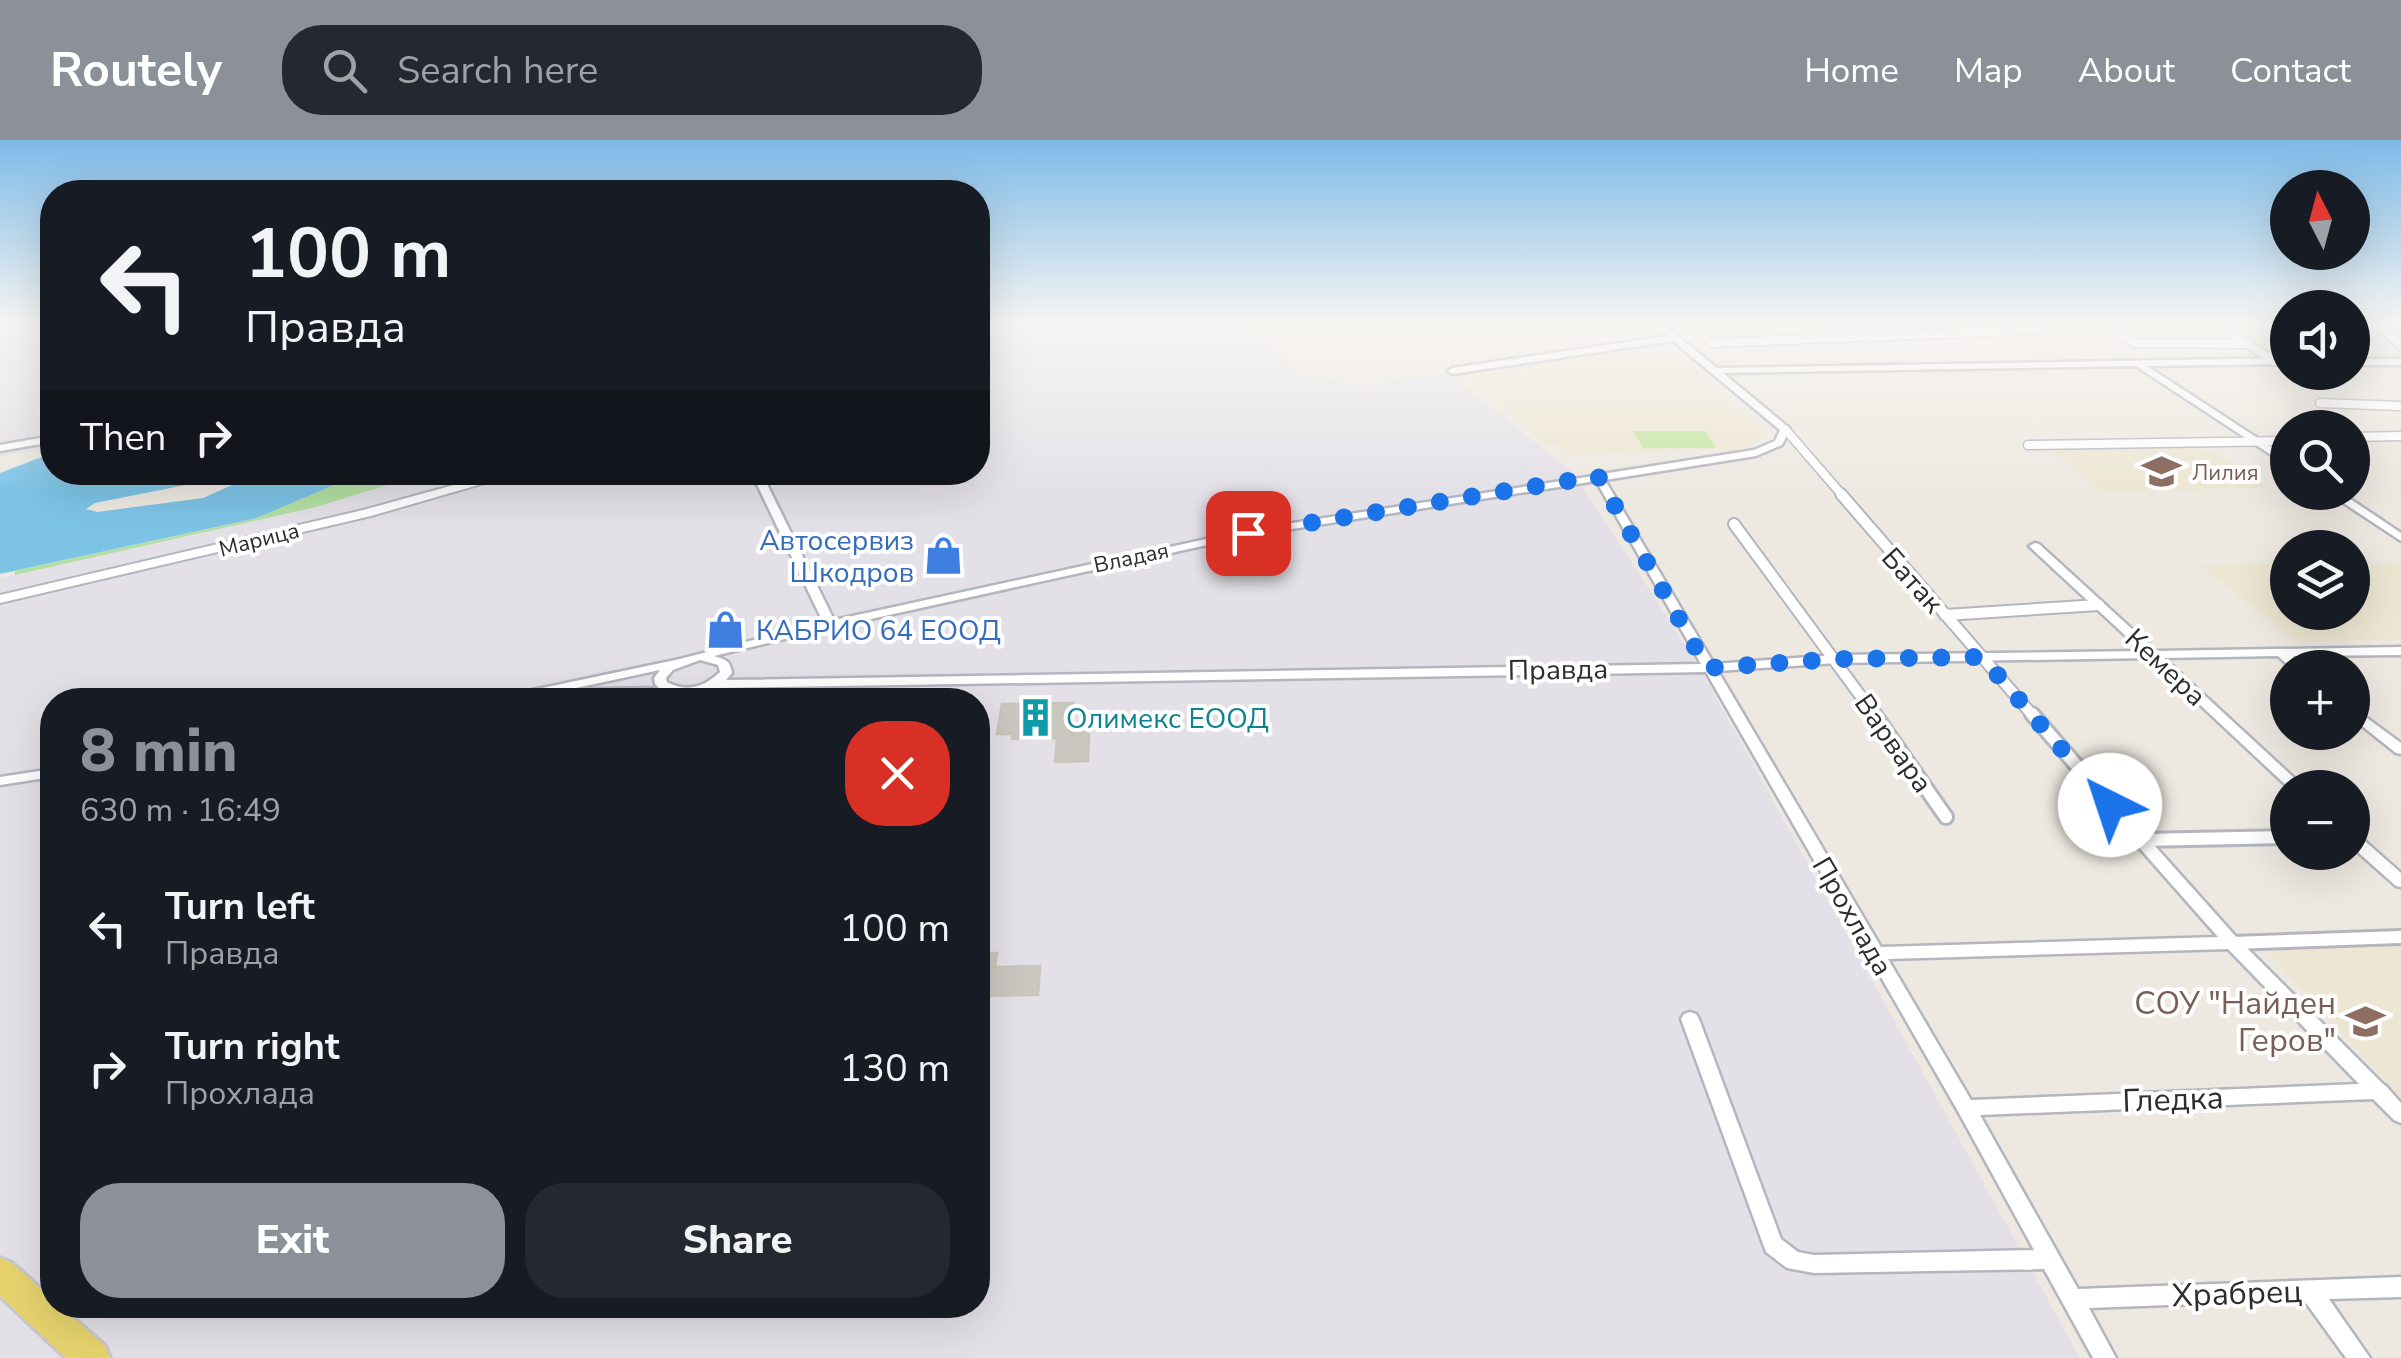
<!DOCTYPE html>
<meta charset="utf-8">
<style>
:root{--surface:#171b24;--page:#242831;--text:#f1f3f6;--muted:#9ea1a6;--accent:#8c9099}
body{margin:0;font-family:"Nunito Sans",sans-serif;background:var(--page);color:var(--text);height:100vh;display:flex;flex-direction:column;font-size:38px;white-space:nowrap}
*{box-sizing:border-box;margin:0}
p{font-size:32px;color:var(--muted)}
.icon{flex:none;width:55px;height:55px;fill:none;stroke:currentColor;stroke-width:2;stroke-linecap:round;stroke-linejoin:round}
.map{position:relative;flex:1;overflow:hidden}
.details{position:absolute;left:40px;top:548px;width:950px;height:630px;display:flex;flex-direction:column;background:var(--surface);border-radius:40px;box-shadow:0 10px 40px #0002}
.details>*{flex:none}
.banner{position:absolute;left:40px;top:40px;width:950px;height:305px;border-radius:40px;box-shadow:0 10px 40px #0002;background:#171b24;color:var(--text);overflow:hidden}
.needle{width:65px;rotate:354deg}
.buttons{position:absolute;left:2270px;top:30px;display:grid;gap:20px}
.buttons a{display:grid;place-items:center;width:100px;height:100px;border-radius:50%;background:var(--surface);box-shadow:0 10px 40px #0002;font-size:50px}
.pin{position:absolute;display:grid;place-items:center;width:85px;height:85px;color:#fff;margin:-42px;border-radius:20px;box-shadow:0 5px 15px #0006}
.me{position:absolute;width:110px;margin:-55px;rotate:319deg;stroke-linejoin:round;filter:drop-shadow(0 0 8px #0008)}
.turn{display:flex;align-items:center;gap:35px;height:210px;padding:0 40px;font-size:45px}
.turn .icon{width:130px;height:130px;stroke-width:2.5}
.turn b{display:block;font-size:70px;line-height:85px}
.then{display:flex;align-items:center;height:95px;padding:0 40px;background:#0003;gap:20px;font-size:38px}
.round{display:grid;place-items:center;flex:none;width:105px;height:105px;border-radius:40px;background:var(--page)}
.overview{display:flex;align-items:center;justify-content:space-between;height:170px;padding:0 40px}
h1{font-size:60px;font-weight:800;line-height:75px;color:var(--accent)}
.button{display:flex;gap:20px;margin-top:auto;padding:20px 40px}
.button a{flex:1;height:115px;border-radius:40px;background:var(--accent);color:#fff;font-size:40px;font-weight:800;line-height:115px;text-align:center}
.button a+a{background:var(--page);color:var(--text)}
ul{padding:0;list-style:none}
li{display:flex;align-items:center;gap:30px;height:140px;padding:0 40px}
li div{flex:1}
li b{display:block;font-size:38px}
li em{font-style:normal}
header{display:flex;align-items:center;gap:60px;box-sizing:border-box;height:140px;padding:0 50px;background:var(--accent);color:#fff}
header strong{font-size:48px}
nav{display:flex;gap:55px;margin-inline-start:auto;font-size:35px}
.search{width:700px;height:90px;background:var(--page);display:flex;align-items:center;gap:25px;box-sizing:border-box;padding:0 35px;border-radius:40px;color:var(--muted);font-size:38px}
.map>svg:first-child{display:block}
.industrial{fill:#e3e1e7;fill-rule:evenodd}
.education{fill:#ede6d2}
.green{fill:#b3dfa2}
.pitch{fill:#c3e59f}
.water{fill:#7dc3e6}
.building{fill:#c9c7bf;stroke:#c9c5ba;stroke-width:2.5}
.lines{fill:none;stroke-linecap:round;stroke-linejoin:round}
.pedestrian-far2-casing{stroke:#b4b6bf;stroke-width:11}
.pedestrian-far1-casing{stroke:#b4b6bf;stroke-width:14}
.pedestrian-casing{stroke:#b4b6bf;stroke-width:18}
.minor-casing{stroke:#b4b6bf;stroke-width:5}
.tertiary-casing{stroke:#b4b6bf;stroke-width:4}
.primary-casing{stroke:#c8c8c8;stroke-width:6}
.pedestrian-far2{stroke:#fff;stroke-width:8}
.pedestrian-far1{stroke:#fff;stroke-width:10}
.pedestrian{stroke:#fff;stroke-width:12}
.minor{fill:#fff;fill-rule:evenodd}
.tertiary{fill:#fff;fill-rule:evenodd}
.primary{fill:#e7d36d;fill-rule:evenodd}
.route{stroke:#1a73e8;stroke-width:18;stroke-dasharray:0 32.4}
.labels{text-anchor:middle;stroke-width:8;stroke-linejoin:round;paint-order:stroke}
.far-education-label{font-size:22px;fill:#785e54;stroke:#fff;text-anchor:start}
.far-street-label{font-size:22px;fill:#2d2d2d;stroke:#fff}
.shop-label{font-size:28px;fill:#366cbe;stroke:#fff;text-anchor:end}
.street-label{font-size:28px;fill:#2d2d2d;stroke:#fff}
.culture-label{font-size:28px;fill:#0d838f;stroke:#fff;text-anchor:start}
.near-education-label{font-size:32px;fill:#785e54;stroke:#fff;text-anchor:end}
.near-street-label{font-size:32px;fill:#2d2d2d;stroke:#fff}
</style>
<header>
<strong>Routely</strong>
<div class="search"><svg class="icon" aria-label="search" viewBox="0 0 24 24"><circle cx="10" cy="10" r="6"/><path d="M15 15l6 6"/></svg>Search here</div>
<nav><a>Home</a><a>Map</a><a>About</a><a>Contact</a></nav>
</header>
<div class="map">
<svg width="2401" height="1218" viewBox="0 0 2401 1218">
<rect width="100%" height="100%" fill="#ede9e1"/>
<!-- industrial -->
<g class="industrial">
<path d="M 0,183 L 52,183 L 52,307 L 0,317 Z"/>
<path d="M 978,183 L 1242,183 L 1303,237 L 1364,246 L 1447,233 L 1574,333 L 1701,530 L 2080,1218 L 0,1218 L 0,438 L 316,367 L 427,333 L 978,332 ZM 52,560 L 978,560 L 978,1165 L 52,1165 Z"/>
</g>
<!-- education -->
<g class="education">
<path d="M 1617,212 L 1676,214 L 1768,294 L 1748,308 L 1570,315 L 1559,304 L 1548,305 L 1461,234 Z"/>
<path d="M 2179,304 L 2221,315 L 2268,348 L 2103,352 L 2049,306 Z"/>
<path d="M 2353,423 L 2401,423 L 2401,500 L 2297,502 L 2200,425 L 2287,424 L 2288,472 L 2352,472 Z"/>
<path d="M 2401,803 L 2401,958 L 2260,804 Z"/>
</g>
<!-- green -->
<path class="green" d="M 362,333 L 427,333 L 316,367 L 15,435 L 15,431 L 257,378 Z"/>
<!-- pitch -->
<path class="pitch" d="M 1633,291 L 1705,291 L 1716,308 L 1643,308 Z"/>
<!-- water -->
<path class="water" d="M 52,313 L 52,332 L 246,333 L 95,363 L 86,369 L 97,372 L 203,358 L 241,341 L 271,342 L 301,333 L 362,333 L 257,378 L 0,434 L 0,333 Z"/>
<!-- building -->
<g class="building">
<path d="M 1073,563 L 1072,593 L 1089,592 L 1088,621 L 1055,622 L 1057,598 L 1012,599 L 1012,594 L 997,594 L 1002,564 Z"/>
<path d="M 978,813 L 997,813 L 995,827 L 1040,826 L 1038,855 L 978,856 Z"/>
</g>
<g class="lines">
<defs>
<g id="pedestrian-far2">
<path d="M 2102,183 L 2135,203 L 2246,204"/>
<path d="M 2215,183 L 2274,221"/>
<path d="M 1711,203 L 2042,190"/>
<path d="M 2320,263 L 2401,266"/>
<path d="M 1785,289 L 1843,356"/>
<path d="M 2352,297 L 2401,296"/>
<path d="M 2028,305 L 2288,301"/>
</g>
<g id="pedestrian-far1">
<path d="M 1841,354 L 2034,577"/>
<path d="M 1734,384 L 1876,577"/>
<path d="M 1945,475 L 2099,465"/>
</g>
<g id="pedestrian">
<path d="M 1874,574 L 1946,677"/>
<path d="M 2032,574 L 2141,700 L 2288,697"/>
<path d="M 2232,803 L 2401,797"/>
</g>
<g id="minor">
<path d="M 1653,183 L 1662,183 L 1717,228 L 2288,218 L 2288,224 L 2147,226 L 2288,318 L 2288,326 L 2136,226 L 1723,233 L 1788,287 L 1790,289 L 1782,305 L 1756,316 L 1605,340 L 1714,524 L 1836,515 L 2142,511 L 2031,408 L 2029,406 L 2035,403 L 2039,404 L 2156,511 L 2401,507 L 2401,515 L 2293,516 L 2305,528 L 2291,528 L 2278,516 L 2164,518 L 2305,648 L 2289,648 L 2150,518 L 1836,523 L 1718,531 L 1881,807 L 2218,797 L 2136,704 L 2134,700 L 2136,696 L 2146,696 L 2238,799 L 2383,944 L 2386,946 L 2401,963 L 2401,983 L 2394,980 L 2373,959 L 1980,975 L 2078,1149 L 2401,1137 L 2401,1157 L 2329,1159 L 2370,1218 L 2346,1218 L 2304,1160 L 2089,1168 L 2116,1218 L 2093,1218 L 2044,1129 L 1814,1133 L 1787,1128 L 1766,1112 L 1681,879 L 1684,874 L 1690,872 L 1696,874 L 1699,879 L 1781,1099 L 1798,1112 L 1814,1115 L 2034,1110 L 1959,973 L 1706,532 L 716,548 L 687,556 L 497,560 L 504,556 L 680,519 L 823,482 L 751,332 L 761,332 L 834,480 L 1248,390 L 1593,336 L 1598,333 L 1602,334 L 1754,310 L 1775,301 L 1780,290 L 1673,201 L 1452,234 L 1448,231 L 1452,228 L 1668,196 ZM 1596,341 L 1701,524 L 726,540 L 732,533 C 730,520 726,520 714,516 L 830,488 L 1248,396 ZM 700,520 L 718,525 L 720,532 C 704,547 687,553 667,542 L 666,538 L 673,530 ZM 660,530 L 654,538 L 655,544 L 659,548 L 599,549 L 543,555 ZM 2228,809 L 2359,944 L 1971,960 L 1888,819 Z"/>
<path d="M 2031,183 L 2039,183 L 2046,190 L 2039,192 Z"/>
<rect x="2352" y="219" width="49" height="6"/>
<path d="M 52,296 L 52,302 L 0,311 L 0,305 Z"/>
<path d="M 2327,352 L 2340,352 L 2401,393 L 2401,401 Z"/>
<path d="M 2352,567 L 2401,603 L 2401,614 L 2396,613 L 2352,578 Z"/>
<path d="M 52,629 L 52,637 L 0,645 L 0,637 Z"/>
<path d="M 2352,693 L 2357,694 L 2401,733 L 2401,747 L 2396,746 L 2352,707 Z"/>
</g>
<g id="tertiary">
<path d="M 987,183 L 1001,183 L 978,192 L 978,186 Z"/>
<path d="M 2371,183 L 2382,183 L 2401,201 L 2401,210 Z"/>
<path d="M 501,332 L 523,332 L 371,376 L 0,463 L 0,455 L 363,370 Z"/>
</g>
<path id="primary" d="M 0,1118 L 12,1123 L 52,1159 L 52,1165 L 59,1165 L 105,1206 L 110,1218 L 66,1218 L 0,1156 Z"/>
</defs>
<!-- pedestrian-far2 casing -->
<use href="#pedestrian-far2" class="pedestrian-far2-casing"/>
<!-- pedestrian-far1 casing -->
<use href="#pedestrian-far1" class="pedestrian-far1-casing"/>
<!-- pedestrian casing -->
<use href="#pedestrian" class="pedestrian-casing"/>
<!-- minor casing -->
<use href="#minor" class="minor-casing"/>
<!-- tertiary casing -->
<use href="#tertiary" class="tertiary-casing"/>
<!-- primary casing -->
<use href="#primary" class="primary-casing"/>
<!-- pedestrian-far2 -->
<use href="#pedestrian-far2" class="pedestrian-far2"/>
<!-- pedestrian-far1 -->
<use href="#pedestrian-far1" class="pedestrian-far1"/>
<!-- pedestrian -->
<use href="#pedestrian" class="pedestrian"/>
<!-- minor -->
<use href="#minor" class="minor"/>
<!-- tertiary -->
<use href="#tertiary" class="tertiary"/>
<!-- primary -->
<use href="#primary" class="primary"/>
</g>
<!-- sky -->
<linearGradient id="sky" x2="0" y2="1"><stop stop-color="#7dbae7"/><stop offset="0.52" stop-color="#f7f5f2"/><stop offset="1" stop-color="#f7f5f2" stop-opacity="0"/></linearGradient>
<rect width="2401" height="353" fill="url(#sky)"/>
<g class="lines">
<!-- route -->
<path class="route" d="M 1248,393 L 1598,336 L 1707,528 L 1836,519 L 1982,517 L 2110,665"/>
</g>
<!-- icons -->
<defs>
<symbol id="school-bare" viewBox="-9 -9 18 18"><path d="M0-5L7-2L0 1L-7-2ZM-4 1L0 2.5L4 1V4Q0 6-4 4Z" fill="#8d6e63" stroke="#fff" stroke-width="2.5" paint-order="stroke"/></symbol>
<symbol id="shop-bare" viewBox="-9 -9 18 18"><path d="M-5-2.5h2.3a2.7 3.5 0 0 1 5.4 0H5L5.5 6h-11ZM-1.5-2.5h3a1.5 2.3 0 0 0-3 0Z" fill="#3f7fe0" stroke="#fff" stroke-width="2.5" paint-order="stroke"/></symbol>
<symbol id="building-bare" viewBox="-9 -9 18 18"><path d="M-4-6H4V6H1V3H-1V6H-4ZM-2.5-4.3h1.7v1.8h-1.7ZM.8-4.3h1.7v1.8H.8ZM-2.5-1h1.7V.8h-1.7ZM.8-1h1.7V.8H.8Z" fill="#0f9aa8" stroke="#fff" stroke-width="2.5" paint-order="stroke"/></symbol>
</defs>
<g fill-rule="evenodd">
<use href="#school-bare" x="2134" y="304" width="55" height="55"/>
<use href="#shop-bare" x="916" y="388" width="55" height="55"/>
<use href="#shop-bare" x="698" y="462" width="55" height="55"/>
<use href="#building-bare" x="1008" y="550" width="55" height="55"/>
<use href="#school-bare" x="2338" y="854" width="55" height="55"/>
</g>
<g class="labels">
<!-- far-education labels -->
<g class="far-education-label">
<text x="2192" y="340">Лилия</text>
</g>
<!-- far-street labels -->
<g class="far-street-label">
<text transform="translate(259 399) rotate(-14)" y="8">Марица</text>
<text transform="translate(1131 417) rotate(-12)" y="8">Владая</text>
</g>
<!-- shop labels -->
<g class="shop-label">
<text x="914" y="410">Автосервиз<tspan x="914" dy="32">Шкодров</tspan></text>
<text x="756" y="500" text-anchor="start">КАБРИО 64 ЕООД</text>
</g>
<!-- street labels -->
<g class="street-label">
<text transform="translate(1913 440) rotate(48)" y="10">Батак</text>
<text transform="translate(2166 527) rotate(43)" y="10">Кемера</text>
<text transform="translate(1558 529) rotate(-1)" y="10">Правда</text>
<text transform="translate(1894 603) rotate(55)" y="10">Варвара</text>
<text transform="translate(1853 776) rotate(60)" y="10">Прохлада</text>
</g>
<!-- culture labels -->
<g class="culture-label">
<text x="1066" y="588">Олимекс ЕООД</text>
</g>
<!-- near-education labels -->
<g class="near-education-label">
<text x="2336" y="874">СОУ "Найден<tspan x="2336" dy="37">Геров"</tspan></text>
</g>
<!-- near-street labels -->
<g class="near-street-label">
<text transform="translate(2173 959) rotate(-2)" y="11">Гледка</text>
<text transform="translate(2237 1153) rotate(-2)" y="11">Храбрец</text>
</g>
</g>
</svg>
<div class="buttons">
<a><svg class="needle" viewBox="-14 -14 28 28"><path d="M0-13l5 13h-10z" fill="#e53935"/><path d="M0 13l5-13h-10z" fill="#9ea1a6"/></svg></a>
<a><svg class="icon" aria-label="sound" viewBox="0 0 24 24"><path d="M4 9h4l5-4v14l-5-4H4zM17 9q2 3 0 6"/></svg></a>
<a><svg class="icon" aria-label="search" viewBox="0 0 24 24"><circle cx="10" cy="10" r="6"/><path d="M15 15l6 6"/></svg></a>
<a><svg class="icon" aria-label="layers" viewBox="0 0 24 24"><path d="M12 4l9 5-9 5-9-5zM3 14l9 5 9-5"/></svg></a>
<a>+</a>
<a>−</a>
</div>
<div class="pin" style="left:1248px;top:393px;background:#d93025"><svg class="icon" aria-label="arrive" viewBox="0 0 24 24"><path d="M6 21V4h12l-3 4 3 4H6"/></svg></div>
<svg class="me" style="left:2110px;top:665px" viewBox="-20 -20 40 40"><circle r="19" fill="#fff"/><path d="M0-13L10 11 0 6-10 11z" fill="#1a73e8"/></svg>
<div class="banner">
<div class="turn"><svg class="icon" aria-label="left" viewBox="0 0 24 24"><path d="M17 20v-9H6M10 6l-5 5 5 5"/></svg><div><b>100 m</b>Правда</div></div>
<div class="then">Then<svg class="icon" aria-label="right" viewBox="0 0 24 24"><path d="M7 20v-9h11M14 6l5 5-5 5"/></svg></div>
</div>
<section class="details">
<div class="overview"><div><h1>8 min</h1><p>630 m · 16:49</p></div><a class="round" style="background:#d93025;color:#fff"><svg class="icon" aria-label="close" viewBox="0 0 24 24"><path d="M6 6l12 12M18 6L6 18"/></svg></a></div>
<ul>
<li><svg class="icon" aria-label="left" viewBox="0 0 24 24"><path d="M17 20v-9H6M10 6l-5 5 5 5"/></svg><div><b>Turn left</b><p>Правда</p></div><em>100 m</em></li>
<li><svg class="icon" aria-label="right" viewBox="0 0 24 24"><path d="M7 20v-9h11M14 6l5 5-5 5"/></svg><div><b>Turn right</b><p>Прохлада</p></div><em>130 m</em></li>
</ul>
<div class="button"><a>Exit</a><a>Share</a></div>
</section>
</div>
